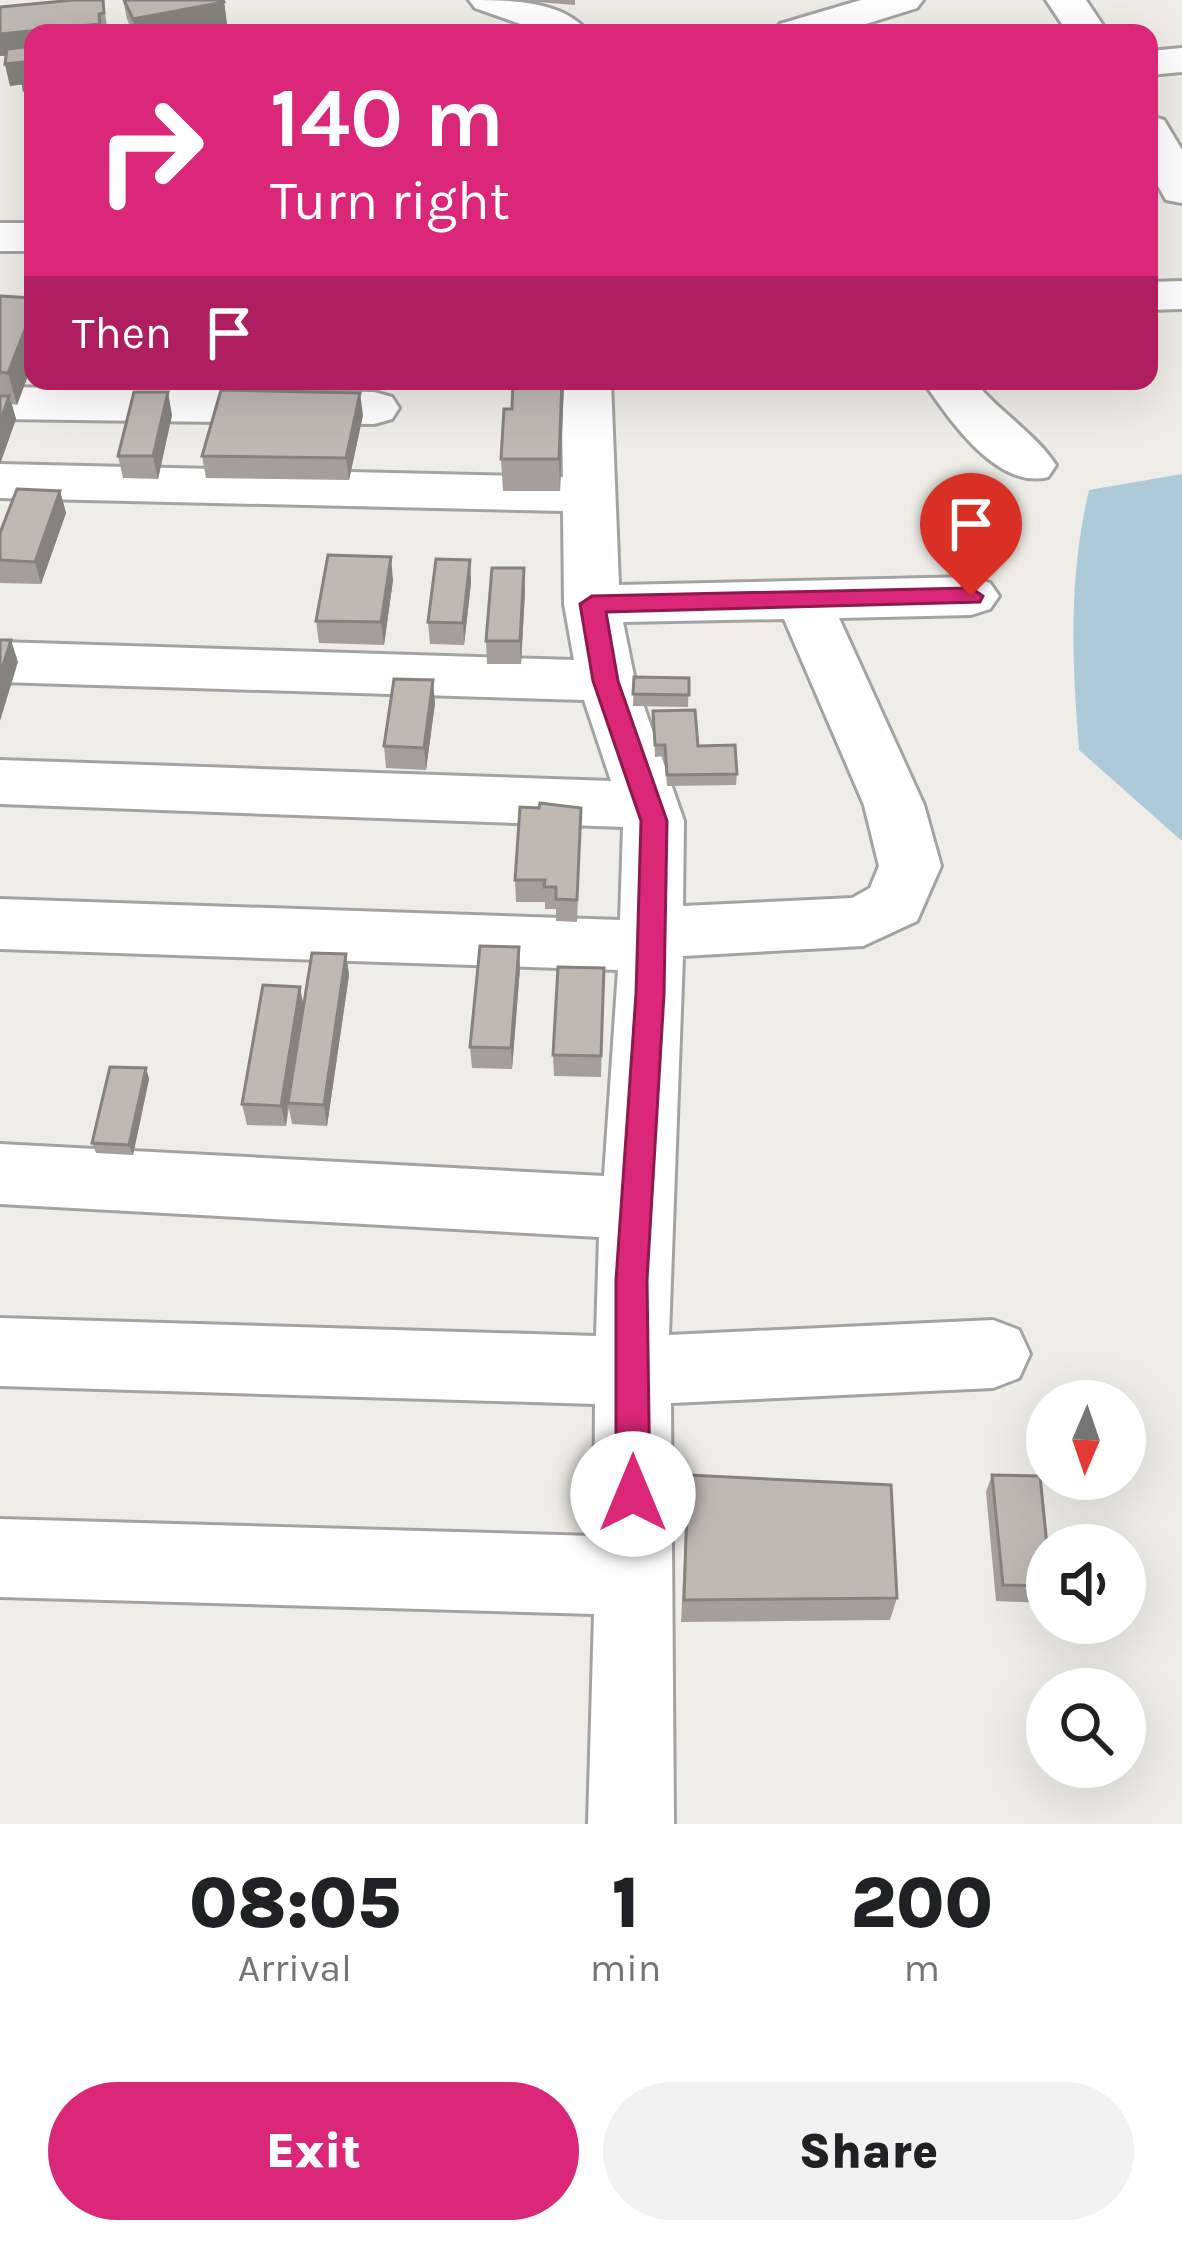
<!DOCTYPE html>
<style>
:root{--surface:#fff;--page:#f2f2f2;--text:#202124;--muted:#757577;--accent:#db2777}
body{margin:0;font-family:Karla,sans-serif;background:var(--page);color:var(--text);height:100vh;display:flex;flex-direction:column;font-size:45px;white-space:nowrap}
*{box-sizing:border-box;margin:0}
p{font-size:39px;color:var(--muted)}
.icon{flex:none;width:66px;height:66px;fill:none;stroke:currentColor;stroke-width:2;stroke-linecap:round;stroke-linejoin:round}
.map{position:relative;height:1824px;overflow:hidden}
.panel{display:flex;flex-direction:column;background:var(--surface);flex:1}
.panel>*{flex:none}
.guide{position:absolute;left:24px;top:24px;width:1134px;height:366px;border-radius:24px;box-shadow:0 12px 48px #0002;background:#db2777;color:#fff;overflow:hidden}
.needle{width:78px;rotate:182deg}
.controls{position:absolute;left:1026px;top:1380px;display:grid;gap:24px}
.controls a{display:grid;place-items:center;width:120px;height:120px;border-radius:50%;background:var(--surface);box-shadow:0 12px 48px #0002;font-size:60px}
.pin{position:absolute;display:grid;place-items:center;width:102px;height:102px;color:#fff;margin:-123px -51px;border-radius:50% 50% 50% 0;rotate:-45deg;box-shadow:0 0 12px #0007}
.pin .icon{rotate:45deg}
.me{position:absolute;width:132px;margin:-66px;rotate:0deg;stroke-linejoin:round;filter:drop-shadow(0 0 9px #0008)}
.turn{display:flex;align-items:center;gap:42px;height:252px;padding:0 48px;font-size:54px}
.turn .icon{width:156px;height:156px;stroke-width:2.5}
.turn b{display:block;font-size:84px;line-height:102px}
.then{display:flex;align-items:center;height:114px;padding:0 48px;background:#0003;gap:24px;font-size:45px}
.eta{display:flex;justify-content:space-evenly;align-items:center;height:204px;text-align:center}
.eta b{font-size:72px;font-weight:800;line-height:84px}
.cta{display:flex;gap:24px;margin-top:auto;padding:24px 48px}
.cta a{flex:1;height:138px;border-radius:72px;background:var(--accent);color:#fff;font-size:48px;font-weight:800;line-height:138px;text-align:center}
.cta a+a{background:var(--page);color:var(--text)}
.map>svg:first-child{display:block}
.water{fill:#accad8}
.lines{fill:none;stroke-linecap:round;stroke-linejoin:round}
.minor-casing{stroke:#a3a3a3;stroke-width:6}
.minor{fill:#fff;fill-rule:evenodd}
.wall{fill:#a49f9b}
.shaded-wall{fill:#86827e}
.building{fill:#bfb9b4;stroke:#86827e;stroke-width:3}
.route{fill:#db2777;stroke:#8e194d;stroke-width:3}
</style>
<div class="map">
<svg width="1182" height="1824" viewBox="0 0 1182 1824">
<rect width="100%" height="100%" fill="#efede7"/>
<!-- water -->
<path class="water" d="M 1182,474 L 1182,841 L 1079,750 C 1072,658 1068,581 1089,490 Z"/>
<g class="lines">
<defs>
<g id="minor">
<path d="M 469,0 C 510,0 563,0 589,33 L 546,33 L 475,8 Z"/>
<path d="M 861,0 L 923,0 L 917,8 L 837,33 L 774,33 L 780,24 Z"/>
<path d="M 1046,0 L 1086,0 L 1108,33 L 1068,33 Z"/>
<path d="M 1182,48 L 1182,72 L 1149,75 L 1149,51 Z"/>
<path d="M 1149,116 L 1164,120 L 1182,150 L 1182,203 L 1166,200 L 1149,170 Z"/>
<rect x="0" y="223" width="33" height="28"/>
<path d="M 1182,281 L 1182,309 L 1149,310 L 1149,282 Z"/>
<path d="M 561,381 L 611,381 L 619,585 L 971,577 L 990,583 L 999,596 L 990,609 L 971,615 L 839,618 L 924,805 L 941,866 L 917,921 L 863,946 L 683,956 L 669,1335 L 993,1320 L 1019,1330 L 1030,1354 L 1019,1378 L 993,1388 L 671,1403 L 674,1824 L 588,1824 L 594,1614 L 0,1597 L 0,1519 L 594,1536 L 595,1404 L 0,1386 L 0,1318 L 596,1336 L 599,1237 L 0,1204 L 0,1144 L 604,1176 L 618,970 L 0,949 L 0,899 L 620,920 L 623,827 L 0,804 L 0,760 L 611,781 L 584,700 L 0,682 L 0,642 L 574,660 L 564,604 L 563,511 L 0,498 L 0,464 L 563,477 ZM 784,619 L 864,805 L 879,866 L 870,888 L 852,898 L 683,906 L 684,821 L 635,681 L 623,622 Z"/>
<path d="M 923,381 L 974,381 C 998,411 1035,433 1056,465 L 1048,477 C 997,490 949,419 923,381 Z"/>
<path d="M 0,387 L 374,392 L 392,397 L 399,408 L 392,419 L 374,424 L 0,419 Z"/>
</g>
</defs>
<!-- minor casing -->
<use href="#minor" class="minor-casing"/>
<!-- minor -->
<use href="#minor" class="minor"/>
</g>
<!-- wall -->
<g class="wall">
<path d="M 103,0 L 108,33 L 33,33 L 33,100 L 26,101 L 23,84 L 10,86 L 5,64 L 6,56 L 0,56 L 0,7 Z"/>
<path d="M 123,0 L 224,2 L 227,24 L 177,33 L 133,33 L 127,19 Z"/>
<path d="M 512,0 L 575,0 L 575,5 Z"/>
<path d="M 0,296 L 33,298 L 33,362 L 17,405 L 12,404 L 16,419 L 0,464 Z"/>
<path d="M 564,381 L 560,491 L 503,491 L 501,459 L 512,409 Z"/>
<path d="M 172,415 L 158,479 L 123,478 L 118,456 Z"/>
<path d="M 363,415 L 349,480 L 206,478 L 202,456 Z"/>
<path d="M 60,491 L 66,513 L 41,584 L 0,583 L 0,533 Z"/>
<path d="M 470,560 L 471,583 L 464,645 L 430,644 L 428,622 Z"/>
<path d="M 393,580 L 384,645 L 319,643 L 316,621 Z"/>
<path d="M 525,591 L 521,664 L 487,664 L 486,641 Z"/>
<path d="M 634,677 L 689,678 L 688,707 L 633,706 Z"/>
<path d="M 435,703 L 426,770 L 386,768 L 384,746 Z"/>
<path d="M 653,711 L 737,774 L 736,785 L 667,786 L 665,756 L 655,757 Z"/>
<path d="M 581,808 L 577,922 L 556,921 L 556,909 L 545,909 L 545,902 L 516,902 L 515,880 Z"/>
<path d="M 346,954 L 349,975 L 327,1126 L 292,1124 L 289,1108 L 286,1126 L 247,1125 L 242,1104 L 303,1005 Z"/>
<path d="M 520,968 L 512,1069 L 472,1068 L 470,1047 Z"/>
<path d="M 604,968 L 601,1077 L 554,1076 L 553,1055 Z"/>
<path d="M 146,1068 L 149,1079 L 133,1155 L 96,1153 L 92,1143 Z"/>
<path d="M 688,1475 L 897,1598 L 890,1620 L 681,1622 Z"/>
<path d="M 992,1475 L 1047,1545 L 1047,1596 L 1044,1603 L 996,1601 L 986,1492 Z"/>
</g>
<!-- shaded-wall -->
<g class="shaded-wall">
<path d="M 224,2 L 227,24 L 177,33 L 136,33 L 133,19 Z"/>
<path d="M 99,14 L 103,33 L 33,33 L 33,53 L 0,56 L 0,34 Z"/>
<path d="M 33,61 L 33,83 L 10,86 L 5,64 Z"/>
<path d="M 33,89 L 33,100 L 26,101 L 24,90 Z"/>
<path d="M 33,309 L 33,362 L 17,405 L 8,373 Z"/>
<path d="M 562,381 L 564,381 L 560,491 L 559,459 Z"/>
<path d="M 168,392 L 172,415 L 158,479 L 153,456 Z"/>
<path d="M 360,393 L 363,415 L 349,480 L 346,458 Z"/>
<path d="M 9,396 L 16,419 L 0,464 L 0,423 Z"/>
<path d="M 60,491 L 66,513 L 41,584 L 35,562 Z"/>
<path d="M 391,557 L 393,580 L 384,645 L 381,622 Z"/>
<path d="M 470,560 L 471,583 L 464,645 L 463,623 Z"/>
<path d="M 524,568 L 525,591 L 521,664 L 520,641 Z"/>
<path d="M 11,640 L 18,662 L 0,721 L 0,675 Z"/>
<path d="M 433,680 L 435,703 L 426,770 L 424,748 Z"/>
<path d="M 519,947 L 520,968 L 512,1069 L 511,1048 Z"/>
<path d="M 346,954 L 349,975 L 327,1126 L 324,1105 Z"/>
<path d="M 300,987 L 304,1008 L 288,1103 L 286,1126 L 281,1106 Z"/>
<path d="M 146,1068 L 149,1079 L 133,1155 L 129,1145 Z"/>
</g>
<!-- building -->
<g class="building">
<path d="M 74,0 L 103,0 L 104,13 L 99,14 L 100,24 L 0,34 L 0,7 Z"/>
<path d="M 124,0 L 223,0 L 224,2 L 133,19 Z"/>
<path d="M 33,46 L 33,61 L 5,64 L 7,49 Z"/>
<path d="M 33,74 L 33,89 L 24,90 L 22,75 Z"/>
<path d="M 0,296 L 33,298 L 33,309 L 8,373 L 0,372 Z"/>
<path d="M 513,381 L 562,381 L 559,459 L 501,459 L 504,409 L 512,409 Z"/>
<path d="M 221,390 L 360,393 L 346,458 L 202,456 Z"/>
<path d="M 134,392 L 168,392 L 153,456 L 118,456 Z"/>
<path d="M 0,396 L 9,396 L 0,423 Z"/>
<path d="M 17,489 L 60,491 L 35,562 L 0,560 L 0,533 Z"/>
<path d="M 328,555 L 391,557 L 381,622 L 316,621 Z"/>
<path d="M 436,559 L 470,560 L 463,623 L 428,622 Z"/>
<path d="M 492,568 L 524,568 L 520,641 L 486,641 Z"/>
<path d="M 0,640 L 11,640 L 0,675 Z"/>
<path d="M 634,677 L 689,678 L 689,695 L 633,694 Z"/>
<path d="M 394,679 L 433,680 L 424,748 L 384,746 Z"/>
<path d="M 695,710 L 698,746 L 735,745 L 737,774 L 667,775 L 665,745 L 655,745 L 653,711 Z"/>
<path d="M 540,803 L 581,808 L 577,900 L 556,899 L 556,887 L 544,887 L 545,880 L 515,880 L 520,807 L 539,808 Z"/>
<path d="M 480,946 L 519,947 L 511,1048 L 470,1047 Z"/>
<path d="M 312,953 L 346,954 L 324,1105 L 288,1103 Z"/>
<path d="M 558,967 L 604,968 L 601,1056 L 553,1055 Z"/>
<path d="M 263,985 L 300,987 L 281,1106 L 242,1104 Z"/>
<path d="M 110,1067 L 146,1068 L 129,1145 L 92,1143 Z"/>
<path d="M 688,1475 L 891,1485 L 897,1598 L 684,1600 Z"/>
<path d="M 992,1475 L 1040,1476 L 1047,1545 L 1047,1586 L 1003,1585 Z"/>
</g>
<!-- route -->
<path class="route" d="M 971,588 L 983,596 L 980,602 L 606,612 L 618,681 L 667,821 L 664,994 L 647,1280 L 650,1494 L 645,1506 L 633,1510 L 621,1506 L 616,1494 L 616,1280 L 636,994 L 641,821 L 593,681 L 580,604 L 592,596 Z"/>
</svg>
<div class="controls">
<a><svg class="needle" viewBox="-14 -14 28 28"><path d="M0-13l5 13h-10z" fill="#e53935"/><path d="M0 13l5-13h-10z" fill="#757577"/></svg></a>
<a><svg class="icon" aria-label="sound" viewBox="0 0 24 24"><path d="M4 9h4l5-4v14l-5-4H4zM17 9q2 3 0 6"/></svg></a>
<a><svg class="icon" aria-label="search" viewBox="0 0 24 24"><circle cx="10" cy="10" r="6"/><path d="M15 15l6 6"/></svg></a>
</div>
<div class="pin" style="left:971px;top:596px;background:#d93025"><svg class="icon" aria-label="arrive" viewBox="0 0 24 24"><path d="M6 21V4h12l-3 4 3 4H6"/></svg></div>
<svg class="me" style="left:633px;top:1494px" viewBox="-20 -20 40 40"><circle r="19" fill="#fff"/><path d="M0-13L10 11 0 6-10 11z" fill="#db2777"/></svg>
<div class="guide">
<div class="turn"><svg class="icon" aria-label="right" viewBox="0 0 24 24"><path d="M7 20v-9h11M14 6l5 5-5 5"/></svg><div><b>140 m</b>Turn right</div></div>
<div class="then">Then<svg class="icon" aria-label="arrive" viewBox="0 0 24 24"><path d="M6 21V4h12l-3 4 3 4H6"/></svg></div>
</div>
</div>
<section class="panel">
<div class="eta">
<div><b>08:05</b><p>Arrival</p></div>
<div><b>1</b><p>min</p></div>
<div><b>200</b><p>m</p></div>
</div>
<div class="cta"><a>Exit</a><a>Share</a></div>
</section>
